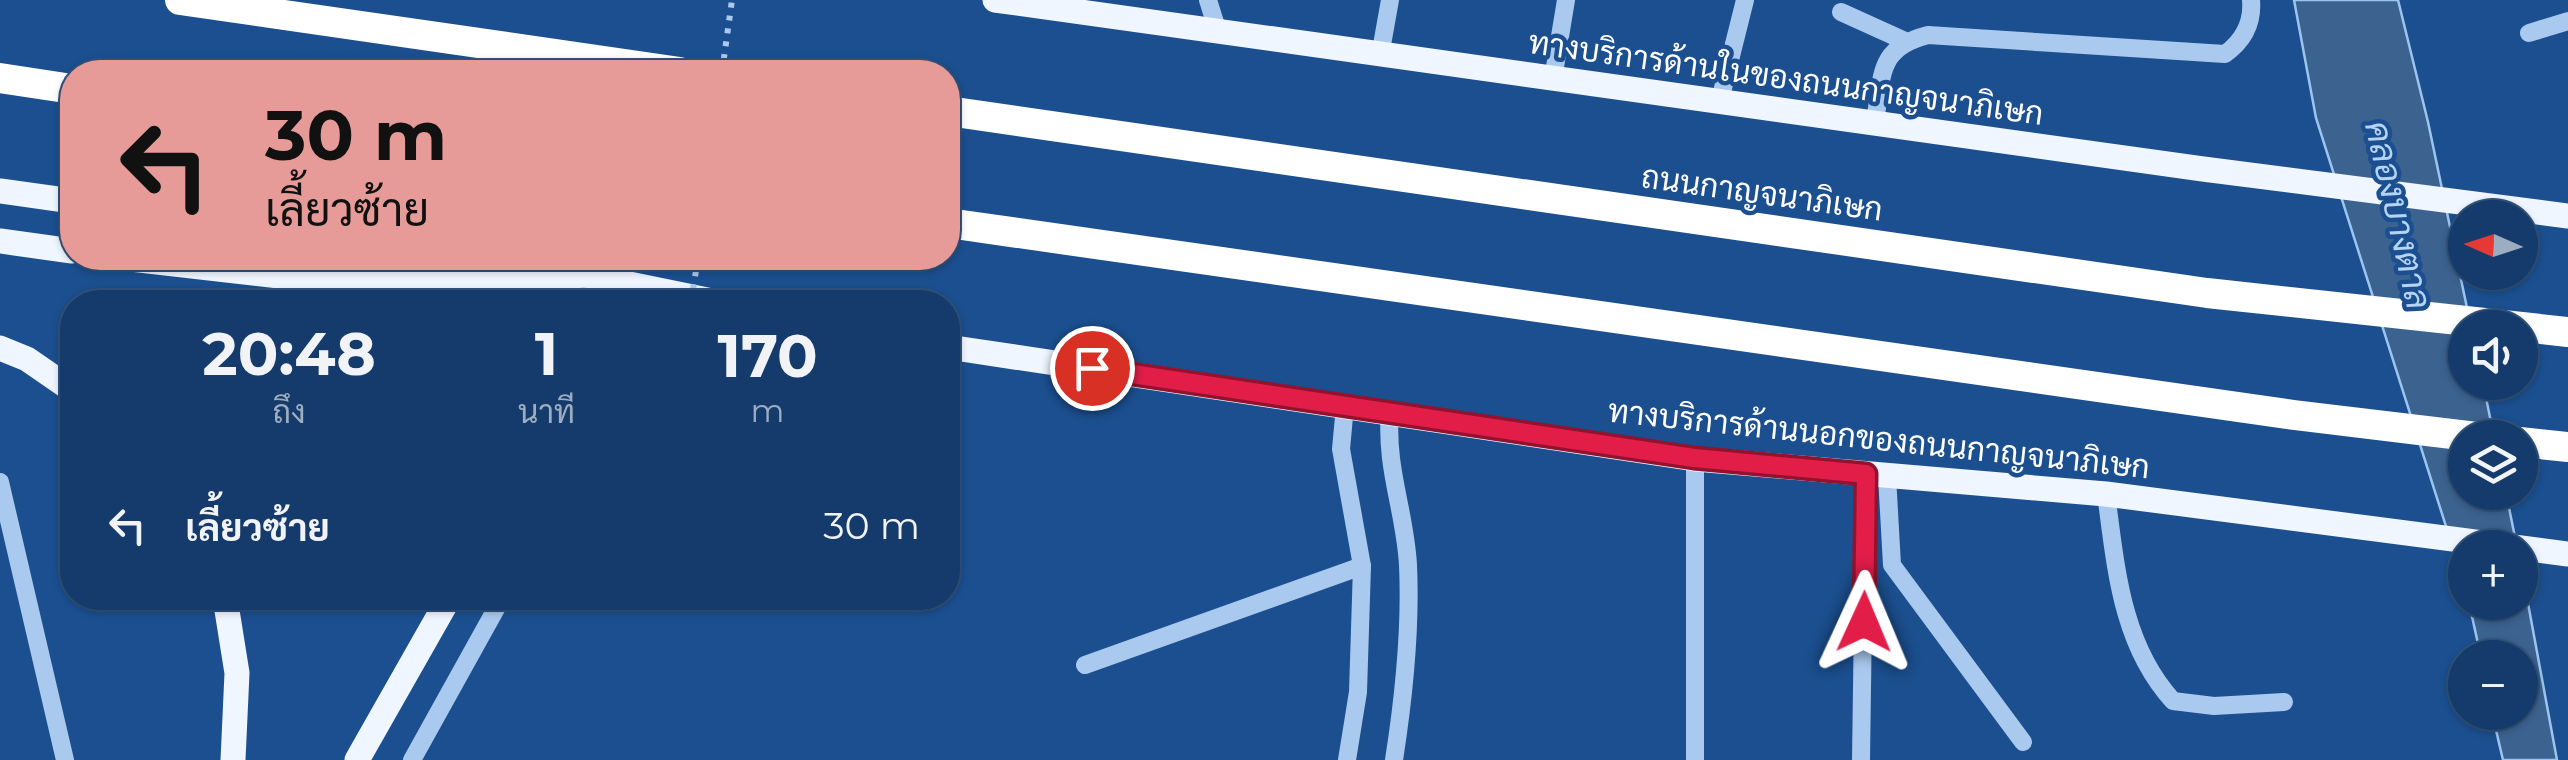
<!DOCTYPE html>
<html lang="th">
<meta charset="utf-8">
<style>
:root{--surface:#143b6b;--page:#1d4271;--text:#f1f3f6;--muted:#9dadc1;--line:#33557e}
body{margin:0;font-family:Montserrat,Sarabun,sans-serif;background:var(--page);color:var(--text);height:100vh;display:flex;flex-direction:column;font-size:38px;white-space:nowrap}
*{box-sizing:border-box;margin:0}
p{font-size:32px;color:var(--muted)}
.icon{flex:none;width:55px;height:55px;fill:none;stroke:currentColor;stroke-width:2;stroke-linecap:round;stroke-linejoin:round}
.map{position:relative;flex:1;overflow:hidden}
.panel{position:absolute;left:60px;top:290px;width:900px;height:320px;display:flex;flex-direction:column;background:var(--surface);border-radius:40px;box-shadow:0 2px 8px #0004,0 0 0 2px var(--line)}
.panel>*{flex:none}
.top-card{position:absolute;left:60px;top:60px;width:900px;height:210px;border-radius:40px;box-shadow:0 2px 8px #0004,0 0 0 2px var(--line);background:#e69b98;color:#111;overflow:hidden}
.needle{width:65px;rotate:273deg}
.tools{position:absolute;left:2448px;top:200px;display:grid;gap:20px}
.tools a{display:grid;place-items:center;width:90px;height:90px;border-radius:50%;background:var(--surface);box-shadow:0 2px 8px #0004,0 0 0 2px var(--line);font-size:50px}
.pin{position:absolute;display:grid;place-items:center;width:85px;height:85px;color:#fff;margin:-42px;border:5px solid #fff;border-radius:50%;box-shadow:0 2px 10px #0007}
.me{position:absolute;width:110px;margin:-55px;rotate:1deg;stroke-linejoin:round;filter:drop-shadow(0 0 8px #0008)}
.turn{display:flex;align-items:center;gap:35px;height:210px;padding:0 40px;font-size:45px}
.turn .icon{width:130px;height:130px;stroke-width:2.5}
.turn b{display:block;font-size:70px;line-height:85px}
.eta{display:flex;justify-content:space-evenly;align-items:center;height:170px;text-align:center}
.eta b{font-size:60px;font-weight:700;line-height:70px}
ul{padding:0;list-style:none}
li{display:flex;align-items:center;gap:30px;height:130px;padding:0 40px}
li div{flex:1}
li b{display:block;font-size:38px}
li em{font-style:normal}
.map>svg:first-child{display:block}
.water{fill:#3c6290;stroke:#9cc4f0;stroke-width:2.5}
.lines{fill:none;stroke-linecap:round;stroke-linejoin:round}
.path{stroke:#a9c9ee;stroke-width:6;stroke-dasharray:5 8;stroke-linecap:butt}
.minor{stroke:#a9c9ee;stroke-width:18}
.major{stroke:#f0f6ff;stroke-width:25}
.highway{stroke:#fff;stroke-width:30}
.path-bridge{stroke:#a9c9ee;stroke-width:6;stroke-dasharray:5 8;stroke-linecap:butt}
.route-casing{stroke:#92132f;stroke-width:25}
.route{stroke:#e11d48;stroke-width:18}
.labels{text-anchor:middle;stroke-width:9;stroke-linejoin:round;paint-order:stroke}
.street-label{font-size:32px;fill:#fff;stroke:#1b4f8f}
.water-label{font-size:35px;font-style:italic;fill:#b5d3f5;stroke:#1b4f8f}
</style>
<div class="map">
<svg width="2568" height="760" viewBox="0 0 2568 760">
<rect width="100%" height="100%" fill="#1b4f8f"/>
<!-- water -->
<g class="water">
<path d="M 2294,0 L 2398,0 L 2428,122 L 2471,327 L 2465,328 L 2465,382 L 2483,383 L 2494,437 L 2465,438 L 2465,492 L 2506,493 L 2517,547 L 2465,548 L 2465,586 L 2316,118 Z"/>
<path d="M 2520,560 L 2557,760 L 2503,760 L 2492,713 L 2520,712 L 2520,658 L 2481,657 L 2469,603 L 2520,602 Z"/>
</g>
<g class="lines">
<!-- path -->
<path class="path" d="M 722,72 L 732,0"/>
<!-- minor -->
<g class="minor">
<path d="M 1208,0 L 1218,32"/>
<path d="M 1841,12 L 1905,41"/>
<path d="M 2529,33 L 2568,21"/>
<path d="M 1380,56 L 1390,0"/>
<path d="M 1553,79 L 1566,0"/>
<path d="M 1720,100 L 1745,0"/>
<path d="M 1875,121 C 1883,75 1877,48 1928,35 L 2225,54 C 2243,41 2253,23 2251,0"/>
<path d="M 1345,406 L 1341,449 L 1362,566 L 1358,692 L 1347,760"/>
<path d="M 1390,410 C 1385,469 1405,510 1408,565 C 1411,630 1404,696 1394,760"/>
<path d="M 1695,459 L 1695,760"/>
<path d="M 1887,476 L 1892,565 L 2023,742"/>
<path d="M 0,482 L 65,760"/>
<path d="M 2106,494 C 2116,567 2121,644 2173,701 L 2214,706 L 2284,702"/>
<path d="M 1085,665 L 1362,566"/>
<path d="M 412,760 L 502,598"/>
<path d="M 1861,760 L 1865,474"/>
</g>
<!-- major -->
<g class="major">
<path d="M 995,0 L 2203,169 L 2568,216"/>
<path d="M 0,191 L 72,201"/>
<path d="M 0,241 L 72,251"/>
<path d="M 122,258 L 340,283 L 463,282 L 588,275"/>
<path d="M 467,258 L 532,267"/>
<path d="M 571,272 L 717,302"/>
<path d="M 948,347 L 1695,459 L 2106,494 L 2568,554"/>
<path d="M 0,348 L 27,359 L 72,390"/>
<path d="M 225,598 L 237,673 L 233,760"/>
<path d="M 357,760 L 449,598"/>
</g>
<!-- highway -->
<g class="highway">
<path d="M 180,0 L 680,72"/>
<path d="M 0,78 L 72,89"/>
<path d="M 948,111 L 2207,293 L 2568,332"/>
<path d="M 948,223 L 2294,415 L 2485,438"/>
<path d="M 2520,442 L 2568,447"/>
</g>
<!-- path-bridge -->
<path class="path-bridge" d="M 691,302 L 698,258"/>
</g>
<g class="lines">
<defs>
<path id="route" d="M 1092,368 L 1694,458 L 1866,474 L 1864,622"/>
</defs>
<!-- route casing -->
<use href="#route" class="route-casing"/>
<!-- route -->
<use href="#route" class="route"/>
</g>
<g class="labels">
<!-- street labels -->
<g class="street-label">
<text transform="translate(1786 78) rotate(8)" y="11">ทางบริการด้านในของถนนกาญจนาภิเษก</text>
<text transform="translate(1762 193) rotate(8)" y="11">ถนนกาญจนาภิเษก</text>
<text transform="translate(1879 439) rotate(6)" y="11">ทางบริการด้านนอกของถนนกาญจนาภิเษก</text>
</g>
<!-- water labels -->
<g class="water-label">
<text transform="translate(2398 215) rotate(77)" y="12">คลองบางตาล</text>
</g>
</g>
</svg>
<div class="tools">
<a><svg class="needle" viewBox="-14 -14 28 28"><path d="M0-13l5 13h-10z" fill="#e53935"/><path d="M0 13l5-13h-10z" fill="#9dadc1"/></svg></a>
<a><svg class="icon" aria-label="sound" viewBox="0 0 24 24"><path d="M4 9h4l5-4v14l-5-4H4zM17 9q2 3 0 6"/></svg></a>
<a><svg class="icon" aria-label="layers" viewBox="0 0 24 24"><path d="M12 4l9 5-9 5-9-5zM3 14l9 5 9-5"/></svg></a>
<a>+</a>
<a>−</a>
</div>
<div class="pin" style="left:1092px;top:368px;background:#d93025"><svg class="icon" aria-label="arrive" viewBox="0 0 24 24"><path d="M6 21V4h12l-3 4 3 4H6"/></svg></div>
<svg class="me" style="left:1864px;top:622px" viewBox="-20 -20 40 40"><path d="M0-17L14 15 0 8-14 15z" fill="#e11d48" stroke="#fff" stroke-width="4"/></svg>
<div class="top-card">
<div class="turn"><svg class="icon" aria-label="left" viewBox="0 0 24 24"><path d="M17 20v-9H6M10 6l-5 5 5 5"/></svg><div><b>30 m</b>เลี้ยวซ้าย</div></div>
</div>
<section class="panel">
<div class="eta">
<div><b>20:48</b><p>ถึง</p></div>
<div><b>1</b><p>นาที</p></div>
<div><b>170</b><p>m</p></div>
</div>
<ul>
<li><svg class="icon" aria-label="left" viewBox="0 0 24 24"><path d="M17 20v-9H6M10 6l-5 5 5 5"/></svg><div><b>เลี้ยวซ้าย</b></div><em>30 m</em></li>
</ul>
</section>
</div>
